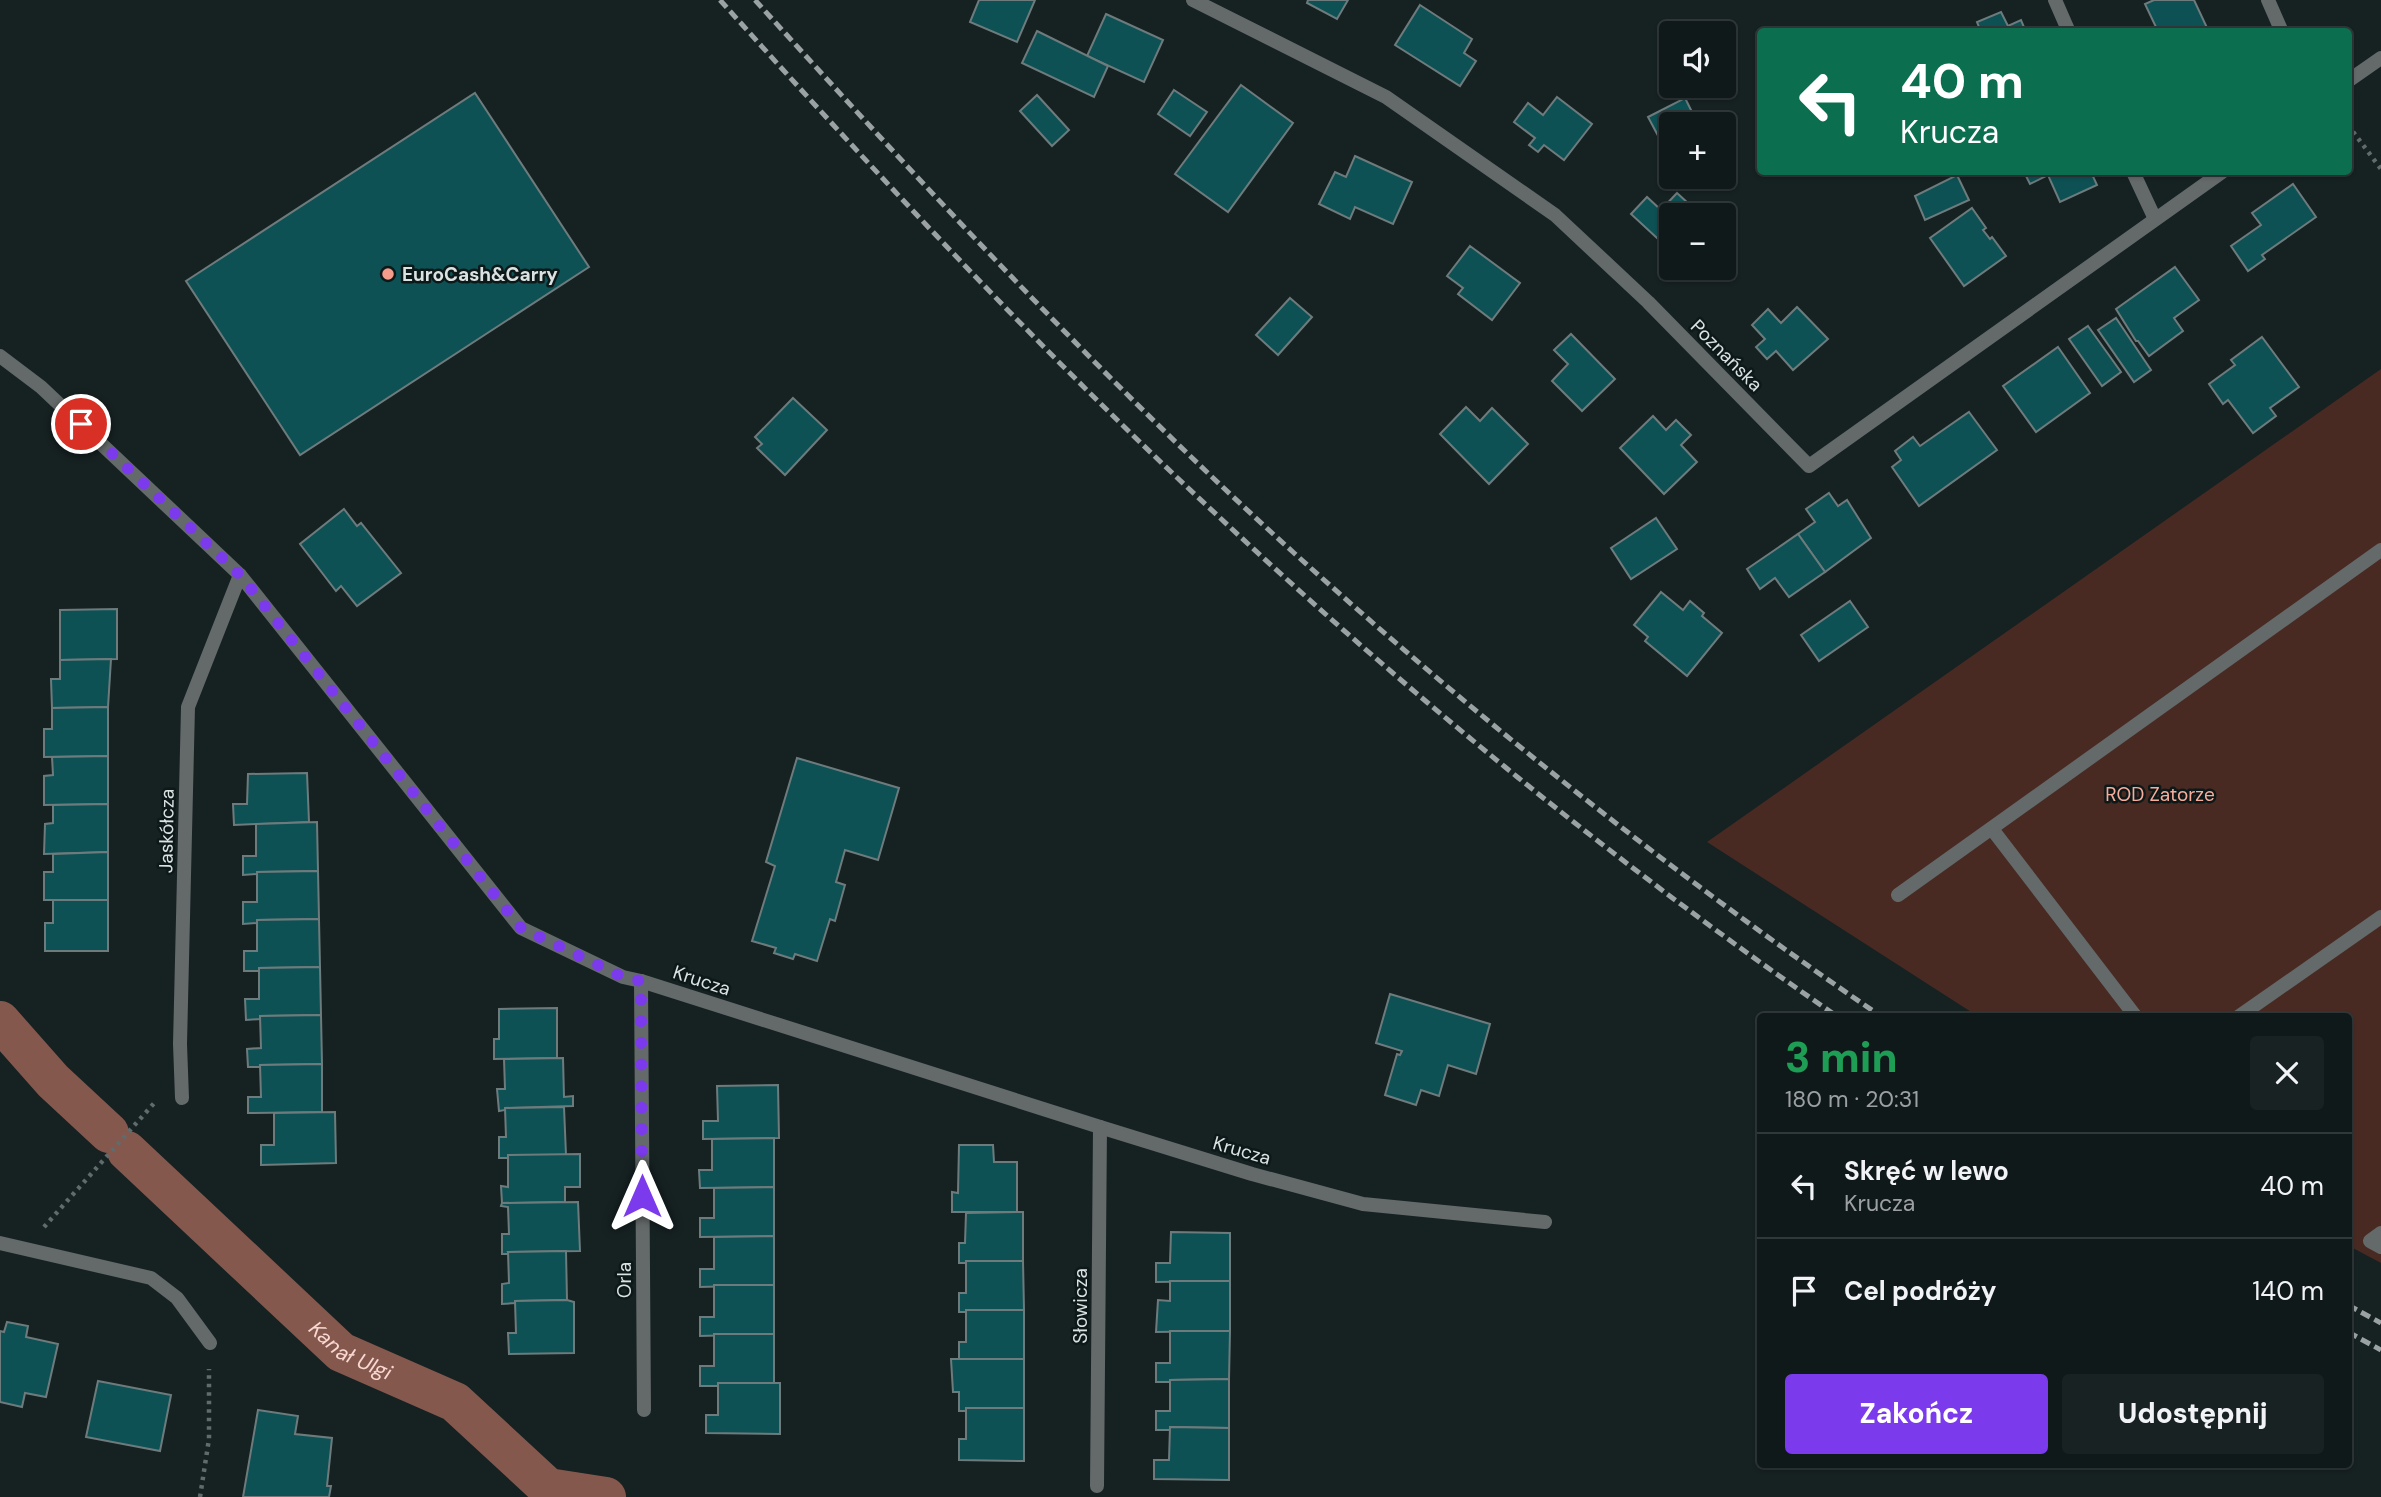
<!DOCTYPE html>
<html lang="pl">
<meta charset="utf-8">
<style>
:root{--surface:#10191a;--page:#192223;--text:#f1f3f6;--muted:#9ca0a2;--line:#303839;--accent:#7c3aed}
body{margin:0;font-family:"DM Sans",sans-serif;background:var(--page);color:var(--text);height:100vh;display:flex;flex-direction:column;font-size:26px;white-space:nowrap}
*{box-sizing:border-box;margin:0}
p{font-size:23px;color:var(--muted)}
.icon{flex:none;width:38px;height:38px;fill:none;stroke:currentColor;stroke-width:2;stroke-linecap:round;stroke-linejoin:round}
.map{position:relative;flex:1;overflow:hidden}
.sheet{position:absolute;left:1757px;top:1013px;width:595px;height:455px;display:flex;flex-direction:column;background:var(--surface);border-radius:7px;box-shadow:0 2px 5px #0004,0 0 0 2px var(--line)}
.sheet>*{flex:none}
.guide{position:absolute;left:1757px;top:28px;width:595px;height:147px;border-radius:7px;box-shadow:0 2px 5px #0004,0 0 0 2px var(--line);background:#0b6e4f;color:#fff;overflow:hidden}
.tools{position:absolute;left:1659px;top:21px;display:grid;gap:14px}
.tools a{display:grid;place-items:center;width:77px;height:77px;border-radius:7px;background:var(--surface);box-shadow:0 2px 5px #0004,0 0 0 2px var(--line);font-size:35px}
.pin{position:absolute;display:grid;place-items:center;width:60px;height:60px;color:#fff;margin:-30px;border:4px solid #fff;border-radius:50%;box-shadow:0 2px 7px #0007}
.me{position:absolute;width:77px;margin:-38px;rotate:0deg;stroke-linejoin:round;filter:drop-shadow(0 0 5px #0008)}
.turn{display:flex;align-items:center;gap:24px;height:147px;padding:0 28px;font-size:32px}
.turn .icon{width:91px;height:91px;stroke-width:2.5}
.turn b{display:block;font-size:49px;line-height:60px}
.round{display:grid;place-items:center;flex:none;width:74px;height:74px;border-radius:7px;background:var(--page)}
.summary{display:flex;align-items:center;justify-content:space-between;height:119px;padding:0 28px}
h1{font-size:42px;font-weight:800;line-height:52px;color:#1e9e55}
.primary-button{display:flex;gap:14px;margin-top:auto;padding:14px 28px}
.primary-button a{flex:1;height:80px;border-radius:7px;background:var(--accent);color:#fff;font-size:28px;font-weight:800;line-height:80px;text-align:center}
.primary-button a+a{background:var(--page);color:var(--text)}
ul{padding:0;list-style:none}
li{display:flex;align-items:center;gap:21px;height:105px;padding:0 28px;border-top:2px solid var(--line)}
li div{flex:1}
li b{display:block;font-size:26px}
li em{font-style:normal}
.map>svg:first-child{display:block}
.green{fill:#482a23}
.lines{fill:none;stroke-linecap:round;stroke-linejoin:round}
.canal{stroke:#85584e;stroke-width:40}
.building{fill:#0d5155;stroke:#6e7b7c;stroke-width:2}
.path{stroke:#616b6b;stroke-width:4.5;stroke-dasharray:3.5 5;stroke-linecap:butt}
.lane{stroke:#64696a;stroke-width:14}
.street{stroke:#64696a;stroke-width:14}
.rail{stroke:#9aa2a3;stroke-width:5;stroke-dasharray:10 5;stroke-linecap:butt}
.route{stroke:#7c3aed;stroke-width:12;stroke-dasharray:0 21.6}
.poi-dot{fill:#f49d8b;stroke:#0d1819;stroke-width:2.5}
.labels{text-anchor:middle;stroke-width:5;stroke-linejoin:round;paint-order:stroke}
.poi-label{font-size:19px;font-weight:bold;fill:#dbe2e2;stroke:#0d1819;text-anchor:start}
.street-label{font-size:19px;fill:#dbe2e2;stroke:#0d1819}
.park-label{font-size:19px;fill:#f8ad9c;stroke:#0d1819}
.water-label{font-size:21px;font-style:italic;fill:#f8d8d1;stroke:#0d1819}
</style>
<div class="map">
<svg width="2381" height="1497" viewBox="0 0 2381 1497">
<rect width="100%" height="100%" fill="#162122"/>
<!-- green -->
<path class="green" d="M 2381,369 L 2381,1263 L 2349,1246 L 2348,1017 L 1979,1017 L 1707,842 Z"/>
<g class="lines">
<!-- canal -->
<g class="canal">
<path d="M 0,1021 L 53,1081 L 109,1133"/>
<path id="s1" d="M 127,1151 L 341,1352 L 455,1402 L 548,1488 L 606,1497"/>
</g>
</g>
<!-- building -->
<g class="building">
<path d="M 979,0 L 1035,0 L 1017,42 L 970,22 Z"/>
<path d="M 1308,0 L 1348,0 L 1337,19 L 1307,3 Z"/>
<path d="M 2154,0 L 2194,0 L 2209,32 L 2152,32 L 2156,27 L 2145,4 Z"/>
<path d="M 1420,5 L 1472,39 L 1464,53 L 1476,61 L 1460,86 L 1395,45 Z"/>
<path d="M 2001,12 L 2008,26 L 2021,20 L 2026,32 L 1981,32 L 1977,22 Z"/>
<path d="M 1106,14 L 1163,40 L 1144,82 L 1087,56 Z"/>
<path d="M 1037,31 L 1108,66 L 1094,97 L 1022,63 Z"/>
<path d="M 1241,85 L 1293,123 L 1228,212 L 1175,174 Z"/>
<path d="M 1174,90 L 1207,112 L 1190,136 L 1158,114 Z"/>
<path d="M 475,93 L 589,267 L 300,455 L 186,281 Z"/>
<path d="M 1037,95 L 1069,130 L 1052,146 L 1020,111 Z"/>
<path d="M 1557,97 L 1592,124 L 1564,160 L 1544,145 L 1538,152 L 1529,145 L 1535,138 L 1514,122 L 1528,103 L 1543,115 Z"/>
<path d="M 1685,98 L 1698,124 L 1671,124 L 1671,140 L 1663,145 L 1648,117 Z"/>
<path d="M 1355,156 L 1412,182 L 1393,224 L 1355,207 L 1350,219 L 1319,204 L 1335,172 L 1346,177 Z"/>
<path d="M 2024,172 L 2091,172 L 2097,185 L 2060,202 L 2048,175 L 2030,184 Z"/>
<path d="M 1957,175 L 1969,200 L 1925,220 L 1915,196 Z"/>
<path d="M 2293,184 L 2316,217 L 2262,255 L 2265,259 L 2248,271 L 2231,246 L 2261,225 L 2252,213 Z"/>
<path d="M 1677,193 L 1701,215 L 1671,215 L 1671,251 L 1631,214 L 1647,197 L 1661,210 Z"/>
<path d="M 1972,208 L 1986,228 L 1983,230 L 1990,239 L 1992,237 L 2006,256 L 1964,286 L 1930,238 Z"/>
<path d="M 1470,246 L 1520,283 L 1492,320 L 1458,294 L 1463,288 L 1447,276 Z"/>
<path d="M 2175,267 L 2199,300 L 2174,318 L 2183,331 L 2149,356 L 2138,341 L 2136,341 L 2116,309 Z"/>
<path d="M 1290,298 L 1312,317 L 1278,355 L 1256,335 Z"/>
<path d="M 1797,307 L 1828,339 L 1793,370 L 1776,351 L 1767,359 L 1756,347 L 1765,339 L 1752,325 L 1768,309 L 1781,323 Z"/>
<path d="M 2116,318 L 2151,370 L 2134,382 L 2098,330 Z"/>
<path d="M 2088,326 L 2121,372 L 2102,386 L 2069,339 Z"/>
<path d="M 1571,334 L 1615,379 L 1582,411 L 1552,381 L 1568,364 L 1554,350 Z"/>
<path d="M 2262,337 L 2299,387 L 2270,408 L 2276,416 L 2253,433 L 2228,400 L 2223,404 L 2209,384 L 2235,365 L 2231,360 Z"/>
<path d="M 2058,347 L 2090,393 L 2036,432 L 2003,386 Z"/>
<path d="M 793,398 L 827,430 L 785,475 L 757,448 L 762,444 L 755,437 Z"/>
<path d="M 1466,407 L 1480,421 L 1492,408 L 1528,444 L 1489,484 L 1440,434 Z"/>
<path d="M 1969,412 L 1997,450 L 1919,506 L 1892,467 L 1901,460 L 1895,451 L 1913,437 L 1920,446 Z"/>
<path d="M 1653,416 L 1666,430 L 1676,420 L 1691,435 L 1681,445 L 1697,462 L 1664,494 L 1620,448 Z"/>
<path d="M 1829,493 L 1838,506 L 1847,500 L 1871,538 L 1825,572 L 1798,534 L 1815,522 L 1806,509 Z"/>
<path d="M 344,509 L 357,526 L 361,523 L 401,573 L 357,606 L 341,586 L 336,591 L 300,544 Z"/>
<path d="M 1656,518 L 1677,549 L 1631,579 L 1611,548 Z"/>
<path d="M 1798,534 L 1825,572 L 1789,597 L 1775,578 L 1760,589 L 1747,569 Z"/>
<path d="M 1661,592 L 1683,610 L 1690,601 L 1704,613 L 1702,616 L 1722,633 L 1687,676 L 1645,641 L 1648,637 L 1634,625 Z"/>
<path d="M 1850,601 L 1868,627 L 1819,661 L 1801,635 Z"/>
<path d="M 117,609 L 117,659 L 60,660 L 60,610 Z"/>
<path d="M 111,659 L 108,707 L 52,708 L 51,679 L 60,679 L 60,660 Z"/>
<path d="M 108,707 L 108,756 L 44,757 L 44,729 L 52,729 L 52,708 Z"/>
<path d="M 108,756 L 108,804 L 44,805 L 44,776 L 53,775 L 52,757 Z"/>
<path d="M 797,758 L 899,788 L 878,860 L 845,850 L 836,882 L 845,885 L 835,921 L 830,919 L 817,961 L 795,954 L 793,959 L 774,953 L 776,948 L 752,941 L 775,866 L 766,862 Z"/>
<path d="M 307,773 L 309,822 L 234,825 L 233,804 L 247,804 L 248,774 Z"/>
<path d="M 108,804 L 108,852 L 44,854 L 45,824 L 53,823 L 53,805 Z"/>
<path d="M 317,822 L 318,871 L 257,872 L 257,874 L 243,875 L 243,856 L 256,856 L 256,824 Z"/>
<path d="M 108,852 L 108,900 L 44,900 L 44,872 L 53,872 L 53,854 Z"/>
<path d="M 318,871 L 319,919 L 257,920 L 257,923 L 243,924 L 243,902 L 257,902 L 257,872 Z"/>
<path d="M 53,900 L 108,900 L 108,951 L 45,951 L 45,923 L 53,923 Z"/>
<path d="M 319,919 L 320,967 L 259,968 L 259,971 L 244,971 L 244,951 L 257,951 L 257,920 Z"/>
<path d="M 320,967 L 321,1015 L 260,1016 L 260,1019 L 246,1020 L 245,999 L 259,999 L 259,968 Z"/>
<path d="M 1390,994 L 1490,1024 L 1476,1074 L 1448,1065 L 1439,1096 L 1421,1090 L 1416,1105 L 1385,1095 L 1397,1054 L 1400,1055 L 1402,1051 L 1376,1043 Z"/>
<path d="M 557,1008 L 557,1058 L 494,1059 L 494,1039 L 499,1039 L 499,1009 Z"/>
<path d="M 321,1015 L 322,1064 L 260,1065 L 260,1067 L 248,1067 L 247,1049 L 261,1048 L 260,1016 Z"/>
<path d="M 563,1058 L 564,1097 L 573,1096 L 573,1106 L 505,1108 L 505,1110 L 499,1111 L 497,1089 L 505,1089 L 504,1059 Z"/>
<path d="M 322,1064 L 322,1112 L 248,1113 L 248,1097 L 261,1097 L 260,1065 Z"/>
<path d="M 778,1085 L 779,1138 L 703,1139 L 703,1121 L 718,1121 L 717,1086 Z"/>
<path d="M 564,1107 L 566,1155 L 508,1155 L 508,1158 L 499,1158 L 499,1137 L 506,1137 L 505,1108 Z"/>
<path d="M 335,1112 L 336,1163 L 261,1165 L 261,1145 L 274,1145 L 274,1113 Z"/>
<path d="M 774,1138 L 774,1187 L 700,1188 L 699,1170 L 712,1170 L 712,1139 Z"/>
<path d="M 959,1145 L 993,1145 L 994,1162 L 1017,1162 L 1017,1212 L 952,1212 L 952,1192 L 958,1193 Z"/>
<path d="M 580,1154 L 580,1187 L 565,1187 L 565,1202 L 502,1203 L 501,1186 L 508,1187 L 508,1155 Z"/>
<path d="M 774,1187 L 774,1236 L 700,1237 L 700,1218 L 714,1218 L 714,1188 Z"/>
<path d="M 578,1202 L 580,1251 L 508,1252 L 509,1254 L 502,1254 L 502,1234 L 509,1234 L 508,1207 L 501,1206 L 502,1203 Z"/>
<path d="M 1023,1212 L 1023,1261 L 966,1261 L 966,1263 L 959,1263 L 959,1243 L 965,1243 L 966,1213 Z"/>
<path d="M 1171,1232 L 1230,1233 L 1230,1281 L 1156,1282 L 1156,1263 L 1170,1263 Z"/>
<path d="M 774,1236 L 774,1285 L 700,1287 L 700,1269 L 714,1269 L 714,1237 Z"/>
<path d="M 566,1251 L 567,1300 L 515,1301 L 515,1303 L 502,1304 L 502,1284 L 509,1283 L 508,1252 Z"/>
<path d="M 966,1261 L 1023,1261 L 1024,1310 L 966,1310 L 966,1312 L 959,1312 L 959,1293 L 966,1293 Z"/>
<path d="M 1170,1281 L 1230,1281 L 1230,1331 L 1156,1332 L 1158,1300 L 1170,1301 Z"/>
<path d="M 714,1285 L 774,1285 L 774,1334 L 700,1336 L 700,1317 L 714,1317 Z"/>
<path d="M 567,1300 L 574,1302 L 574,1353 L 509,1354 L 508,1333 L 516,1333 L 515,1301 Z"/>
<path d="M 966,1310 L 1024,1310 L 1024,1359 L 959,1359 L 959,1342 L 966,1342 Z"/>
<path d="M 7,1322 L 28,1326 L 26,1337 L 58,1344 L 46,1397 L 25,1393 L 22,1407 L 0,1402 L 0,1331 L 4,1332 Z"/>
<path d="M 1170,1331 L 1230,1331 L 1229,1379 L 1170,1380 L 1170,1382 L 1156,1382 L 1156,1363 L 1170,1363 Z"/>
<path d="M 714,1334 L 774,1334 L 774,1383 L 718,1383 L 718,1386 L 700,1386 L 700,1366 L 714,1366 Z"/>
<path d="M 951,1359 L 1024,1359 L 1024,1408 L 966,1408 L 966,1411 L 959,1411 L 959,1392 L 953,1392 Z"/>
<path d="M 1229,1379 L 1229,1428 L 1170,1427 L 1170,1430 L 1156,1430 L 1156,1411 L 1170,1411 L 1170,1380 Z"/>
<path d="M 98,1381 L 171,1395 L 160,1451 L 86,1437 Z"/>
<path d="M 718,1383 L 780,1383 L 780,1434 L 706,1433 L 706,1415 L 718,1415 Z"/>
<path d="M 966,1408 L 1024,1408 L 1024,1461 L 959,1460 L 959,1439 L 966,1439 Z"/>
<path d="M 258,1410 L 298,1416 L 295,1434 L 332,1438 L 327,1486 L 331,1486 L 329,1497 L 243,1497 Z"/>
<path d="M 1170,1427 L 1229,1428 L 1229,1480 L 1154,1479 L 1154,1460 L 1169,1460 Z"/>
</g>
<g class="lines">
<!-- path -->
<g class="path">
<path d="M 2348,125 L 2381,169"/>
<path d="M 44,1227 L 156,1101"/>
<path d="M 200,1497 L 209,1439 L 209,1369"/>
</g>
<!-- lane -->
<g class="lane">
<path d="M 1992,829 L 2136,1017"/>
<path d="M 1898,895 L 2381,550"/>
<path d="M 2238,1017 L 2381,917"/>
<path d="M 2381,1233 L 2370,1241 L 2381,1247"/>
</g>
<!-- street -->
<g class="street">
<path d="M 1193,0 L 1386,97 L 1555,215 L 1648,302 L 1809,466 L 2222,172"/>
<path d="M 2055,0 L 2069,32"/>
<path d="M 2268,0 L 2282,32"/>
<path d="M 2348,81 L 2381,58"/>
<path d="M 2133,172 L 2155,219"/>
<path d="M 0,356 L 41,387 L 240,575 L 521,928 L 623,977 L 641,981 L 1100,1127 L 1252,1174 L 1363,1204 L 1545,1222"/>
<path d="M 641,981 L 644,1410"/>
<path d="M 182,1098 L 180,1044 L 188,707 L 240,575"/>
<path d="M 0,1243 L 151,1278 L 177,1298 L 210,1343"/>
<path d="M 1097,1486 L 1100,1127"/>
</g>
<!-- rail -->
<g class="rail">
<path d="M 720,0 C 879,177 1042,353 1217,515 C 1411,697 1619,866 1838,1017"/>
<path d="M 755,0 C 926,189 1105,382 1294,553 C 1479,720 1675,876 1882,1017"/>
<path d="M 2348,1305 L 2381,1323"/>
<path d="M 2348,1332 L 2381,1350"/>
</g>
</g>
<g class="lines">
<!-- route -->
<path class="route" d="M 81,424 L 240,575 L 521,928 L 623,977 L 641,981 L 642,1196"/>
</g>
<!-- markers -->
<circle class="poi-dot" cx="388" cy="274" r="7"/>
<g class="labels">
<!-- poi labels -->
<g class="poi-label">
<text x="402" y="281">EuroCash&amp;Carry</text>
</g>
<!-- street labels -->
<g class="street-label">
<text transform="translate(1727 355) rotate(45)" y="7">Poznańska</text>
<text transform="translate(166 831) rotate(-89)" y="7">Jaskółcza</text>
<text transform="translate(702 980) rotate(18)" y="7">Krucza</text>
<text transform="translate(1242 1150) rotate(16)" y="7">Krucza</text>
<text transform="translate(624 1280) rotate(-90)" y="7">Orla</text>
<text transform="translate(1080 1306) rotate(-90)" y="7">Słowicza</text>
</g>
<!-- park labels -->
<g class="park-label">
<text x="2160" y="801">ROD Zatorze</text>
</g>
<!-- water labels -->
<g class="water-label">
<text dy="7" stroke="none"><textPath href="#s1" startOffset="301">Kanał Ulgi</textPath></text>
</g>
</g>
</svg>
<div class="tools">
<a><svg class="icon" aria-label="sound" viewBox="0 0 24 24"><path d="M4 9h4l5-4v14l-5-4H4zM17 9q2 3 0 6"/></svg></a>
<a>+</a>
<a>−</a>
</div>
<div class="pin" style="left:81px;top:424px;background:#d93025"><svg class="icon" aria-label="arrive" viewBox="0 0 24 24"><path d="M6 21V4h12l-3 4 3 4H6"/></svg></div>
<svg class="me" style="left:642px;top:1196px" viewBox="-20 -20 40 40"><path d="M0-17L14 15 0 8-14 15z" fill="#7c3aed" stroke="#fff" stroke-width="4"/></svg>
<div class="guide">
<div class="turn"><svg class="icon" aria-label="left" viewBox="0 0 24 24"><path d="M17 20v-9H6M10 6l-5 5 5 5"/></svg><div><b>40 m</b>Krucza</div></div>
</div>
<section class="sheet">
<div class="summary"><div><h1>3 min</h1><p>180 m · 20:31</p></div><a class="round"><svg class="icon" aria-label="close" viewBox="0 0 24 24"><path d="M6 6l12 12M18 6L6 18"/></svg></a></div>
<ul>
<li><svg class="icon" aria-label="left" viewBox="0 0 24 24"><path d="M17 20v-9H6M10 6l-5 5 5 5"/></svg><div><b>Skręć w lewo</b><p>Krucza</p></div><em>40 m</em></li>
<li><svg class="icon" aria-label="arrive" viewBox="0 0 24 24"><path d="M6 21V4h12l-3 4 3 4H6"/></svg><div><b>Cel podróży</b></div><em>140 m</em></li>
</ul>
<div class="primary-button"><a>Zakończ</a><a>Udostępnij</a></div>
</section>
</div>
